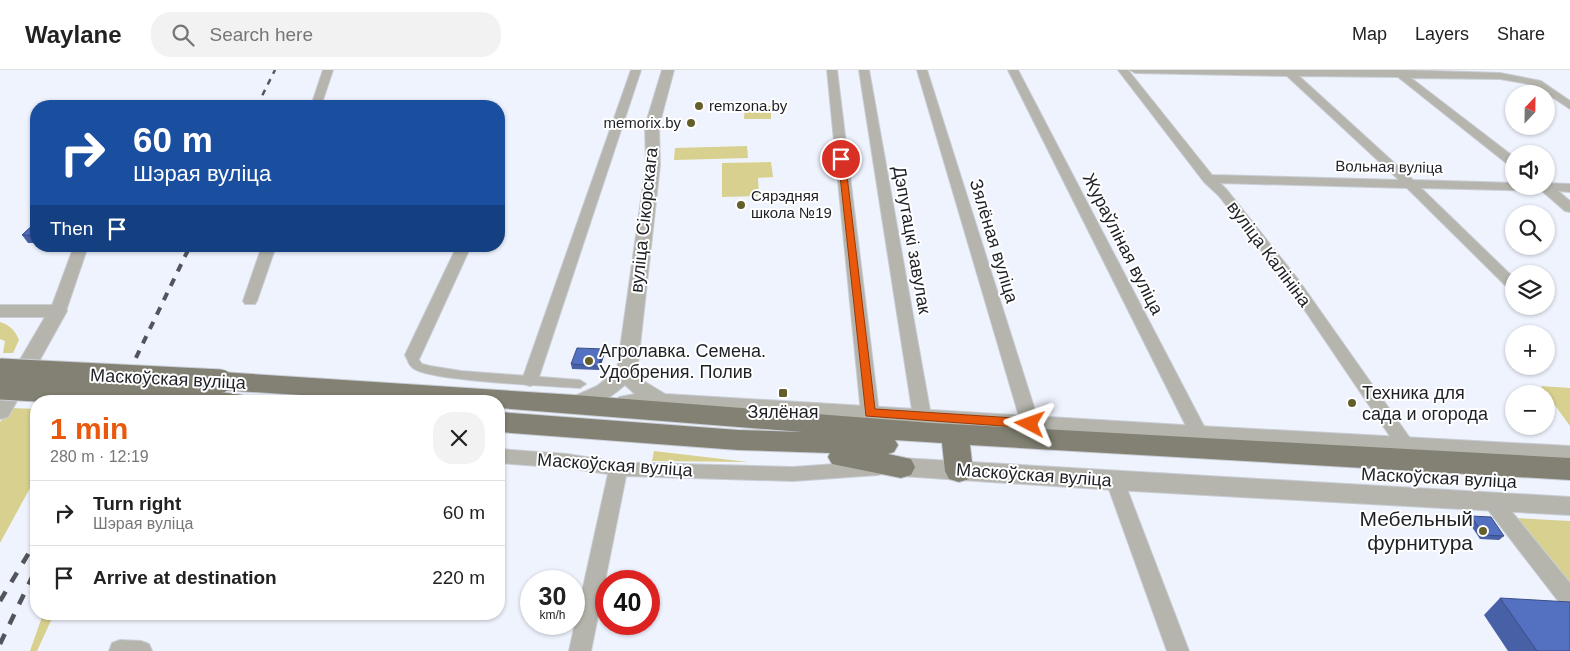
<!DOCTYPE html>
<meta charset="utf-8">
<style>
:root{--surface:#fff;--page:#f2f2f2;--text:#222;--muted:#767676;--line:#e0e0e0;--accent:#ea580c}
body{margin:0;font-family:Helvetica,sans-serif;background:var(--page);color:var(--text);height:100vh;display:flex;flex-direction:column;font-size:19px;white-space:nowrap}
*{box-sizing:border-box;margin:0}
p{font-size:16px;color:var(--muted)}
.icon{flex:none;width:28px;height:28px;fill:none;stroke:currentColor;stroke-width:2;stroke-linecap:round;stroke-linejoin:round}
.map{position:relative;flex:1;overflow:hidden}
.side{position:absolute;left:30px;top:325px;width:475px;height:225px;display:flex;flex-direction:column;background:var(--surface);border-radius:20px;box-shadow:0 1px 4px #0004}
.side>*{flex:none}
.hud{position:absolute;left:30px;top:30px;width:475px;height:152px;border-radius:20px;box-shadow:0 1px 4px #0004;background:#1a4fa0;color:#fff;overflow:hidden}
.needle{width:32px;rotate:22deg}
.fabs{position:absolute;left:1505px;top:15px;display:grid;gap:10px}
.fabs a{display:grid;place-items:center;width:50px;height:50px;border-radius:50%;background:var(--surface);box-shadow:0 1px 4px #0004;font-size:25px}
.speed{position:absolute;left:520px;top:500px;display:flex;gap:10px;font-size:25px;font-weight:700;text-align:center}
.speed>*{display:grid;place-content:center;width:65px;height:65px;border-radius:50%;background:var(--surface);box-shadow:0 1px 4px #0004;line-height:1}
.speed small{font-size:12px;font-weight:400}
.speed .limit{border:8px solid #d22;background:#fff;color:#111}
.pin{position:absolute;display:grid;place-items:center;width:42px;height:42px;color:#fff;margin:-21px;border:2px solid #fff;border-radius:50%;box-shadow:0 1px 5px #0007}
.me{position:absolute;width:55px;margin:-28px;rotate:274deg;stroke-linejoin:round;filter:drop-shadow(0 0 4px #0008)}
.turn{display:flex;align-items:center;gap:18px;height:105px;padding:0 20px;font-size:22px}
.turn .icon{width:65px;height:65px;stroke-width:2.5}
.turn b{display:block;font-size:35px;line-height:42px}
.then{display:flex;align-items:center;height:48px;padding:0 20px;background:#0003;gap:10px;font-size:19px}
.round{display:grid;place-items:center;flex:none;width:52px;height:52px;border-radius:20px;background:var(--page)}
.overview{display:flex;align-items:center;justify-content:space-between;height:85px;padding:0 20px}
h1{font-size:30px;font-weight:700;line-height:38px;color:var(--accent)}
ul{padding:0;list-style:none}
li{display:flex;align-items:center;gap:15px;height:65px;padding:0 20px;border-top:1px solid var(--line)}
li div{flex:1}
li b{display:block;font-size:19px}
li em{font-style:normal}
header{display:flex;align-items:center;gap:30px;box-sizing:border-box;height:70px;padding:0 25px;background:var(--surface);border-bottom:1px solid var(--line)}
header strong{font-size:24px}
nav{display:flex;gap:28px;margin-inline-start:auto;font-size:18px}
.search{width:350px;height:45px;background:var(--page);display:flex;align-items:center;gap:12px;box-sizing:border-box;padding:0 18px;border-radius:20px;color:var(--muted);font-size:19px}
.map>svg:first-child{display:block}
.green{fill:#d7d08e}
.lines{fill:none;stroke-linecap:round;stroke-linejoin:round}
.pedestrian-casing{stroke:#c9cdd6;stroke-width:2}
.minor-casing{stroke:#c9cdd6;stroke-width:2}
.tertiary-casing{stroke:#c9cdd6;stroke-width:2}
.primary-casing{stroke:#c9cdd6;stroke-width:2}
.pedestrian{fill:#b5b5ad;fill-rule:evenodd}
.minor{fill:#b5b5ad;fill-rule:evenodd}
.tertiary{fill:#b5b5ad;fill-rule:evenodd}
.primary{fill:#828173;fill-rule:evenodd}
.rail-far2{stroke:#52555c;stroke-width:2.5;stroke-dasharray:6 6;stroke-linecap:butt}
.rail-far1{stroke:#52555c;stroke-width:4;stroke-dasharray:8 8;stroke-linecap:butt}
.rail{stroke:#52555c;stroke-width:4.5;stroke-dasharray:11 11;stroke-linecap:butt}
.primary-bridge-casing{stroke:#c9cdd6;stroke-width:25;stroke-linecap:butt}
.primary-bridge{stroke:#828173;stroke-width:23}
.wall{fill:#4860a6}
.shaded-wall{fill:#3b4e87}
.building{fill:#5470c1;stroke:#3b4e87}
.route{fill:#ea580c;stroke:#983908}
.poi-dot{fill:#645e2a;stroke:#fff;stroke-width:2}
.labels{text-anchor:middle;stroke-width:4;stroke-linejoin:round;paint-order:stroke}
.far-poi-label{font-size:15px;fill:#1e2026;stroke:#fff;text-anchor:start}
.far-street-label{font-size:15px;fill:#1e2026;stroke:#fff}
.street-label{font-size:18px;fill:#1e2026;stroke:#fff}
.poi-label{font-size:18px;fill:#1e2026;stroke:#fff;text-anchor:start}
.near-poi-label{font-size:21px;fill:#1e2026;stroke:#fff;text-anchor:end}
</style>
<header>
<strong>Waylane</strong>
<div class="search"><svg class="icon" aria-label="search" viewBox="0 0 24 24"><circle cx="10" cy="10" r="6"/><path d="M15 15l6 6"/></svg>Search here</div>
<nav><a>Map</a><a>Layers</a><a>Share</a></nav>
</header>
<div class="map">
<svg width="1570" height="581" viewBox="0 0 1570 581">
<rect width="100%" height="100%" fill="#eff3fd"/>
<!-- green -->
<g class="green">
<path d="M 745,36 L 771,36 L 771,49 L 744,49 Z"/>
<path d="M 747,76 L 748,88 L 674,90 L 675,78 Z"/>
<path d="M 771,92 L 773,107 L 758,108 L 759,126 L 722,127 L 722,93 Z"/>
<path d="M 0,252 C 10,255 15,260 19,270 L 13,283 L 3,283 L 5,271 L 0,269 Z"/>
<path d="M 1541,316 L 1570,318 L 1570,356 Z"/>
<path d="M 11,338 L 36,339 L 36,407 L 0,473 L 0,352 Z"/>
<path d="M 654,381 L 748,392 L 652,391 Z"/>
<path d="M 1515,448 L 1570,451 L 1570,515 Z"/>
<path d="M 43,544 L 54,544 L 37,581 L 30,581 Z"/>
</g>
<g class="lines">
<defs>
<path id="pedestrian" d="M 413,281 L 417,282 L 419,290 L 422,294 L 430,296 L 461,301 L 580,310 L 586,314 L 580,318 C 554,316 427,311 413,298 C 409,295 407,290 407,285 Z"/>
<g id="minor">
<path d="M 323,0 L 333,0 L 321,36 L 311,36 Z"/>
<path d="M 631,0 L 641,0 L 538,310 L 536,314 L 530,316 L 524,314 L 522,310 Z"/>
<path d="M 827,0 L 837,0 L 879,343 L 876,347 L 870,349 L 864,347 L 861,343 Z"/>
<path d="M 859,0 L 869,0 L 931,346 L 928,350 L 922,352 L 916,350 L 913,346 Z"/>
<path d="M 917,0 L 927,0 L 1039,353 L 1036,357 L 1030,359 L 1024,357 L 1021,353 Z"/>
<path d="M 1008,0 L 1018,0 L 1208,364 L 1205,369 L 1199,370 L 1193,369 L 1190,364 Z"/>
<path d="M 1118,0 L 1128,0 L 1212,105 L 1399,110 L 1287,6 L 1135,3 L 1130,0 L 1401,0 L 1500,3 L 1541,11 L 1570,31 L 1570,39 L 1534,15 L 1500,9 L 1411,8 L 1514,87 L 1514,97 L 1510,96 L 1398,7 L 1299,6 L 1413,110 L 1514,113 L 1514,116 L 1546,116 L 1546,113 L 1570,114 L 1570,122 L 1558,121 L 1570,131 L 1570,142 L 1565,141 L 1542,121 L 1421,118 L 1514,208 L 1514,220 L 1509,219 L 1407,118 L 1220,113 L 1227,120 L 1297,208 L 1412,371 L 1415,376 L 1412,381 L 1406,383 L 1400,381 L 1287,214 L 1219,126 L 1204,112 Z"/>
<path d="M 74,176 L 88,176 L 66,241 L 63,244 L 53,244 L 50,241 Z"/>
<path d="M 262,176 L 276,176 L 257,231 L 255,234 L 245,234 L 243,231 Z"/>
<path d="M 457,176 L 471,176 L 421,285 L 419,289 L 413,290 L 407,289 L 405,285 Z"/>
<path d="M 499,379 L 567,384 L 618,392 L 641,393 L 793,397 L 878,391 L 885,393 L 887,398 L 885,403 L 878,405 L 793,411 L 626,406 L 591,581 L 569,581 L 608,404 L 567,398 L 499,393 Z"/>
<path d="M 1115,404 L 1122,406 L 1124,411 L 1189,581 L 1167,581 L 1106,411 L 1108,406 Z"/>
<path d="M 1492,423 L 1499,426 L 1570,513 L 1570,538 L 1562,536 L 1485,436 L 1482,431 L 1485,426 Z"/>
<path d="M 120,570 L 141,571 L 149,574 L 152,581 L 109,581 L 112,573 Z"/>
</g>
<g id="tertiary">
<path d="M 662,0 L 674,0 L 659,56 L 660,95 L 637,303 L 642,310 L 665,324 L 1199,356 L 1570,376 L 1570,392 L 1199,372 L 661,338 L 626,339 L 619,337 L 615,332 L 619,327 L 635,324 L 625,315 C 611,327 586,345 568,339 L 564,334 L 568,329 L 597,316 L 617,300 L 646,95 L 645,56 Z"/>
<path d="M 0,235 L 58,235 L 65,237 L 67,241 L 8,347 L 0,349 L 0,324 L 45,247 L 0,247 Z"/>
<path d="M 901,388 L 1570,427 L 1570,445 L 1115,420 L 901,406 L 893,403 L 890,397 L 893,391 Z"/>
</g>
<g id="primary">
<path d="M 221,302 L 575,325 L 932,353 L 1570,388 L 1570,410 L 970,375 L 973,401 L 969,409 L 959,412 L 949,409 L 945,401 L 942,373 L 895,370 L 898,375 L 894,382 L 888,384 L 911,389 L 915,397 L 911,405 L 901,408 L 832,394 L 828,387 L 830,383 L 738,380 L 499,362 L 499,342 L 738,360 L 803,362 L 499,338 L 499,331 L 395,331 L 221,320 L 212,317 L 208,311 L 212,305 Z"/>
<path d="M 213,321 L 242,325 L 246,331 L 201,331 L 204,324 Z"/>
</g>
</defs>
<!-- pedestrian casing -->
<use href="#pedestrian" class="pedestrian-casing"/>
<!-- minor casing -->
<use href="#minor" class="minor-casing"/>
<!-- tertiary casing -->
<use href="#tertiary" class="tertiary-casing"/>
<!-- primary casing -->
<use href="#primary" class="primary-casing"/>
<!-- pedestrian -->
<use href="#pedestrian" class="pedestrian"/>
<!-- minor -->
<use href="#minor" class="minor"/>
<!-- tertiary -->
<use href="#tertiary" class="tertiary"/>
<!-- primary -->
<use href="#primary" class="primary"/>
<!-- rail-far2 -->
<path class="rail-far2" d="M 257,36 L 275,0"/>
<!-- rail-far1 -->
<path class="rail-far1" d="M 115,331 L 190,176"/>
<!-- rail -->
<g class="rail">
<path d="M 0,531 L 36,471"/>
<path d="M 0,574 L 36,499"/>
</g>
<defs>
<g id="primary-bridge">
<path d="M 0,300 L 221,311"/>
<path d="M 0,318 L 213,330"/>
</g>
</defs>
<!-- primary-bridge casing -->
<use href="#primary-bridge" class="primary-bridge-casing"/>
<!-- primary-bridge -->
<use href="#primary-bridge" class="primary-bridge"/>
</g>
<!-- wall -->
<g class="wall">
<path d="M 36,152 L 36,173 L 28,173 L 22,165 Z"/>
<path d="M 604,279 L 605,283 L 599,300 L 572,299 L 571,294 Z"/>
<path d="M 1471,446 L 1504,466 L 1499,470 L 1480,469 L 1468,451 Z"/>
<path d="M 1500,528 L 1570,581 L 1508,581 L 1484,545 Z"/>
</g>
<!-- shaded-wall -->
<path class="shaded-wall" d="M 604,279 L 605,283 L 599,300 L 598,296 Z"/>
<!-- building -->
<g class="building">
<path d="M 36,152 L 36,165 L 22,165 Z"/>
<path d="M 577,278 L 604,279 L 598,296 L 571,294 Z"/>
<path d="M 1471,446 L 1491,447 L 1504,466 L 1484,465 Z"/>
<path d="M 1500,528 L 1570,532 L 1570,581 L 1537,581 Z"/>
</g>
<!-- route -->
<path class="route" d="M 838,87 L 845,89 L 875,339 L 1030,349 L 1035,350 L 1037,354 L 1035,357 L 1030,358 L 866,346 Z"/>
<!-- markers -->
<g class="poi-dot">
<circle cx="699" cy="36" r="5"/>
<circle cx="691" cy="53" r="5"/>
<circle cx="741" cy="135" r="5"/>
<circle cx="589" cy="291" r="5"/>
<rect x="778" y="318" width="10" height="10" rx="2.5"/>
<circle cx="1352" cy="333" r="5"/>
<circle cx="1483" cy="461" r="5"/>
</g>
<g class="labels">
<!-- far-poi labels -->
<g class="far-poi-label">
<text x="709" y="41">remzona.by</text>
<text x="681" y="58" text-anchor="end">memorix.by</text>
<text x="751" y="131">Сярэдняя<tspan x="751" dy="17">школа №19</tspan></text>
</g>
<!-- far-street labels -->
<g class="far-street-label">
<text transform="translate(1389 97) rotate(1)" y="5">Вольная вуліца</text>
</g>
<!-- street labels -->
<g class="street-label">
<text transform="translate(644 150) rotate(-84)" y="6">вуліца Сікорскага</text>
<text transform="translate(912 170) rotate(80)" y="6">Дэпутацкі завулак</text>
<text transform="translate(994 171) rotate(73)" y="6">Зялёная вуліца</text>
<text transform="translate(1123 174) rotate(63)" y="6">Жураўліная вуліца</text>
<text transform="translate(1269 184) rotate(53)" y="6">вуліца Калініна</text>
<text transform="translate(168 309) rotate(3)" y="6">Маскоўская вуліца</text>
<text transform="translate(615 395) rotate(4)" y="6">Маскоўская вуліца</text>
<text transform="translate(1034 405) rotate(4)" y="6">Маскоўская вуліца</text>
<text transform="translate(1439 408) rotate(3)" y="6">Маскоўская вуліца</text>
</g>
<!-- poi labels -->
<g class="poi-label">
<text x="599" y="287">Агролавка. Семена.<tspan x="599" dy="21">Удобрения. Полив</tspan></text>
<text x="1362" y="329">Техника для<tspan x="1362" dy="21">сада и огорода</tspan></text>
<text x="783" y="348" text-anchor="middle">Зялёная</text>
</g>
<!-- near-poi labels -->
<g class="near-poi-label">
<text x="1473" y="456">Мебельный<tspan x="1473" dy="24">фурнитура</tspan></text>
</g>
</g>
</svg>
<div class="fabs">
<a><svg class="needle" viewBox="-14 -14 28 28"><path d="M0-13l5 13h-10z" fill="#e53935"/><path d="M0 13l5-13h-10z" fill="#767676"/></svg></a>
<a><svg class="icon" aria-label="sound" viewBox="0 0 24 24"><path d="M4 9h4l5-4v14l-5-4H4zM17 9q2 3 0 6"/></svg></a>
<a><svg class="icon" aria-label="search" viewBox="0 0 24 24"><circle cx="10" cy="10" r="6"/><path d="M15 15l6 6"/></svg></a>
<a><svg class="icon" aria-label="layers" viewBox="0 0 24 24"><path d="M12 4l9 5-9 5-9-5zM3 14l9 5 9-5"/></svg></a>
<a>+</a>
<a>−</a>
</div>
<div class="speed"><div>30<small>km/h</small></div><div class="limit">40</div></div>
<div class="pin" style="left:841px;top:89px;background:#d93025"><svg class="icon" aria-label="arrive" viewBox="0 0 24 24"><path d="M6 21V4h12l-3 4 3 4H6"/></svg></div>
<svg class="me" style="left:1030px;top:354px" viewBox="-20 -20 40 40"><path d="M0-17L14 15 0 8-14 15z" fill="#ea580c" stroke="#fff" stroke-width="4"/></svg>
<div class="hud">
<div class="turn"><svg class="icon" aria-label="right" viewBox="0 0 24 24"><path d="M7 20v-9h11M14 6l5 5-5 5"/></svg><div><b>60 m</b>Шэрая вуліца</div></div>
<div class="then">Then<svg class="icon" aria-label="arrive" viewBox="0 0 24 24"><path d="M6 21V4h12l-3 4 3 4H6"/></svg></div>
</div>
<section class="side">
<div class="overview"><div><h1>1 min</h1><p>280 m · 12:19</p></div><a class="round"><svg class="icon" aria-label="close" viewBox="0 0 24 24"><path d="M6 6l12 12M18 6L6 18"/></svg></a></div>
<ul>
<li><svg class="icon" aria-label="right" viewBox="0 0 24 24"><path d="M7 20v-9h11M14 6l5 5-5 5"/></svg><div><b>Turn right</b><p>Шэрая вуліца</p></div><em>60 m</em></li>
<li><svg class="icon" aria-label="arrive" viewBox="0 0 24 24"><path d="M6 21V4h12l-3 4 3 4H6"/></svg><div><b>Arrive at destination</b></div><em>220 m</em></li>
</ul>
</section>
</div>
